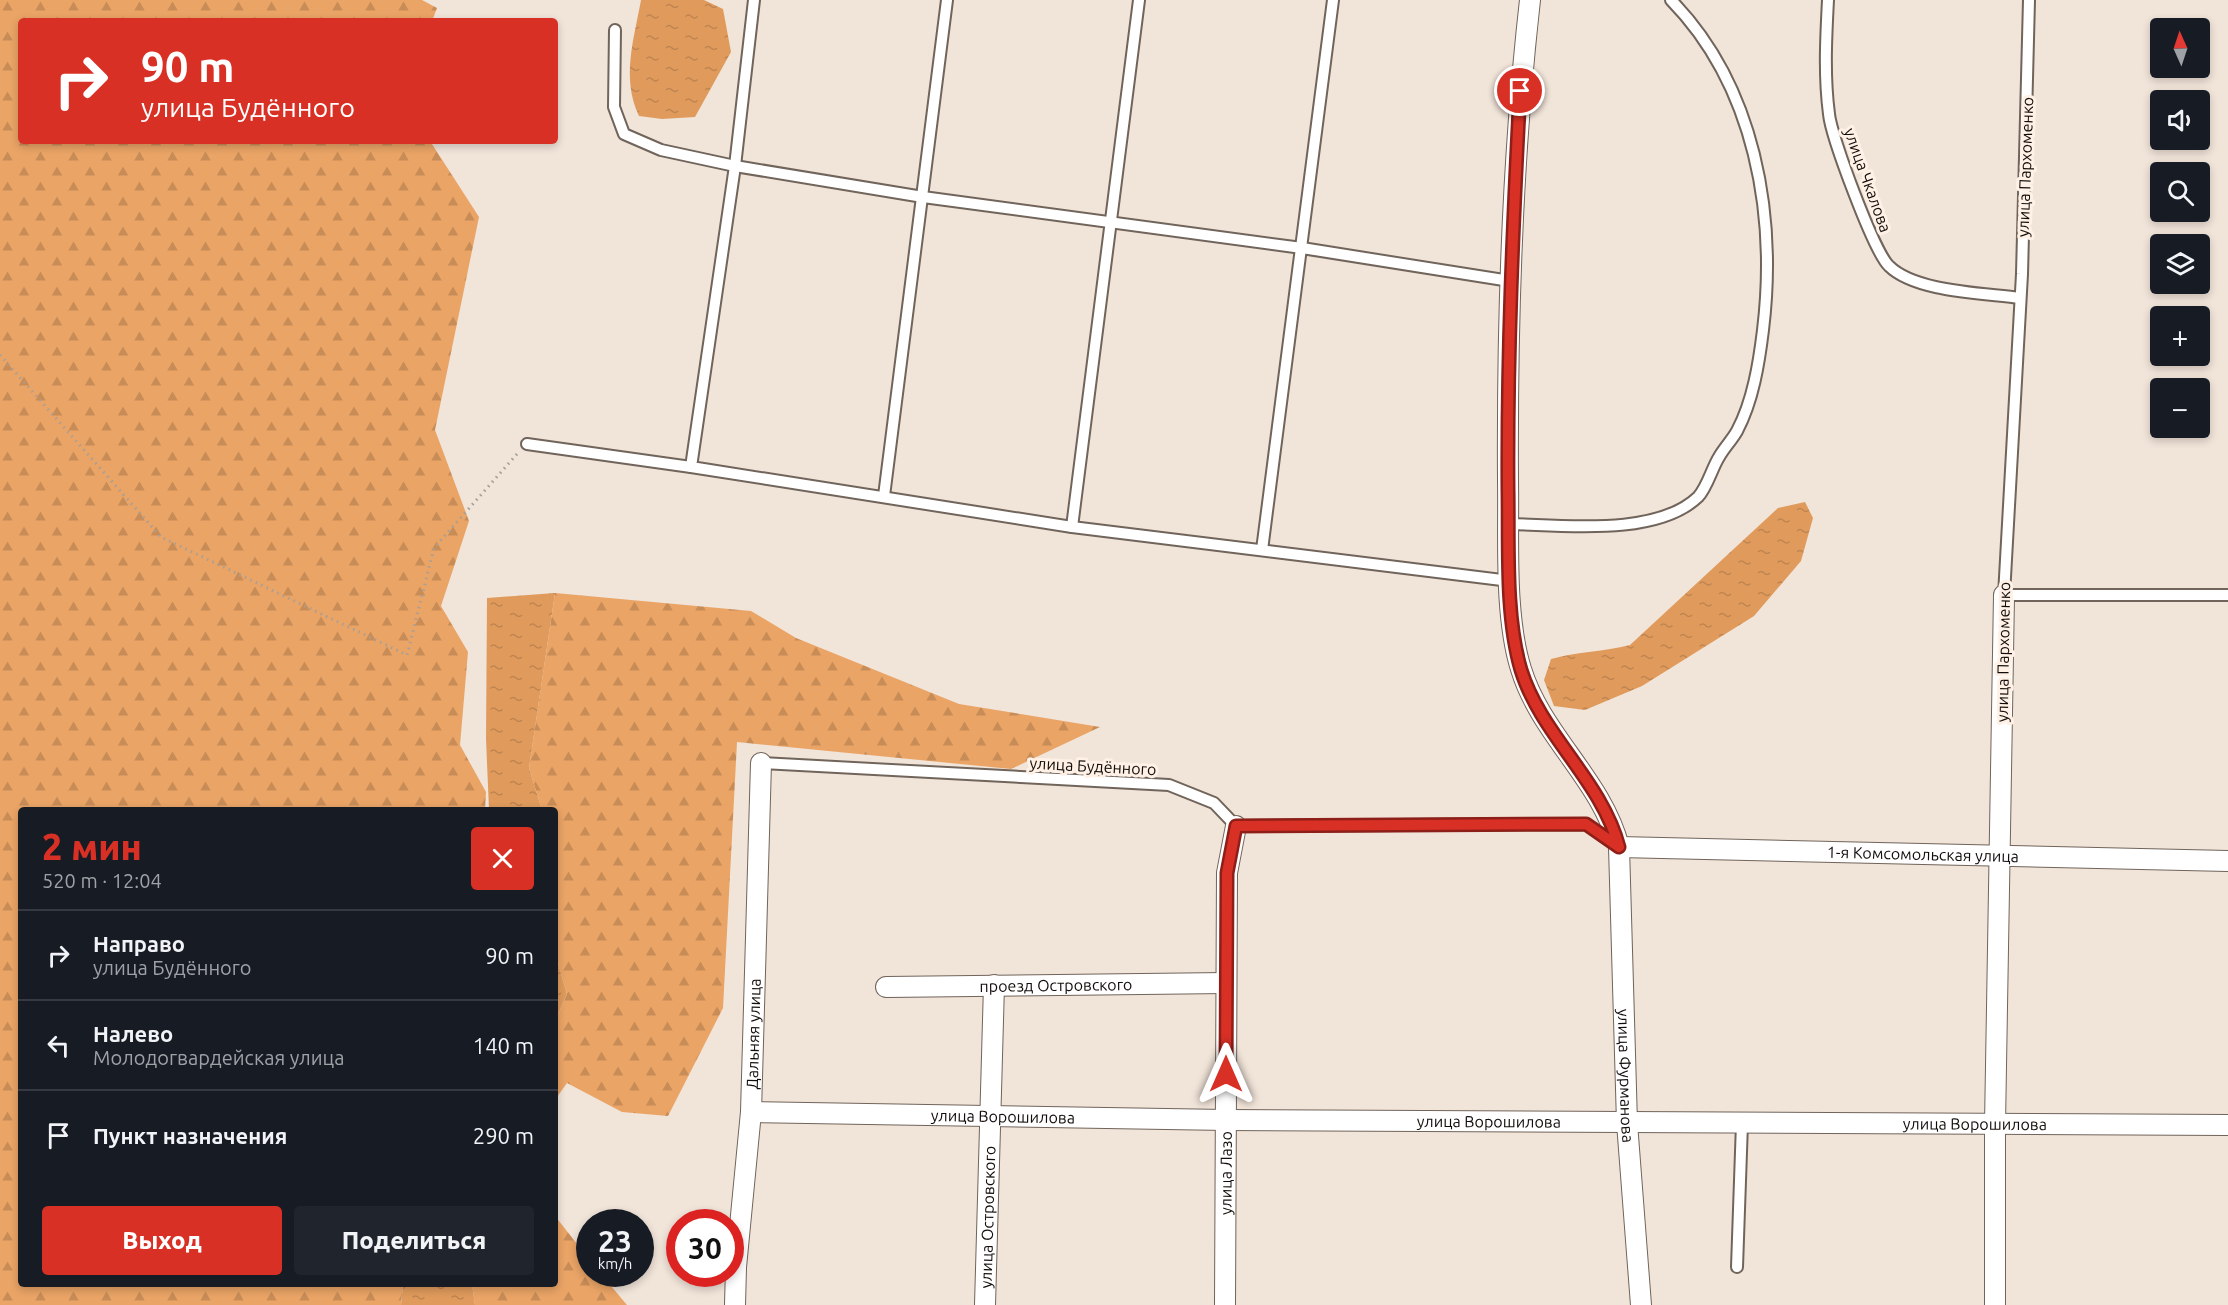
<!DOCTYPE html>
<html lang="ru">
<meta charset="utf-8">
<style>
:root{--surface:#171b24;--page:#20242c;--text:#f1f3f6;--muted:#9ea1a6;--line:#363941;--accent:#d93025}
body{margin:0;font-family:Ubuntu,sans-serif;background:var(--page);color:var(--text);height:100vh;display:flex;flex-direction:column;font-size:22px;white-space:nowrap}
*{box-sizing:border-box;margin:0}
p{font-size:20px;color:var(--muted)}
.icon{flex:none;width:33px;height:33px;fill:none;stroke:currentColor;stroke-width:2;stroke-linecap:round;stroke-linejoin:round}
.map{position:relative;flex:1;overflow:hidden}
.details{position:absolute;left:18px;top:807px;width:540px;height:480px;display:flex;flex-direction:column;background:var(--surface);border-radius:6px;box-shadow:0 3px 9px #0003}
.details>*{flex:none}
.hud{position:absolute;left:18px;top:18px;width:540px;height:126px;border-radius:6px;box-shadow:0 3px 9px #0003;background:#d93025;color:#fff;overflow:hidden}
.needle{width:39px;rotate:357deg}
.buttons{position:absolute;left:2150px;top:18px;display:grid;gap:12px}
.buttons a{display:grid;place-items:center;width:60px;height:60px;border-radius:6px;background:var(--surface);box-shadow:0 3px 9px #0003;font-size:30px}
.speed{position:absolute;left:576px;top:1209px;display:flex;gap:12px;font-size:30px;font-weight:700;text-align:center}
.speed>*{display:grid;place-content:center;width:78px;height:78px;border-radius:50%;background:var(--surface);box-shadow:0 3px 9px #0003;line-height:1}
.speed small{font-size:15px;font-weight:400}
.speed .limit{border:9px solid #d22;background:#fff;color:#111}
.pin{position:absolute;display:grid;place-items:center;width:51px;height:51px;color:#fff;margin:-26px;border:3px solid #fff;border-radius:50%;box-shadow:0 2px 6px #0007}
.me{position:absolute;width:66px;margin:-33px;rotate:0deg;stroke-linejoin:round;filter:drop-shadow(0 0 4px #0008)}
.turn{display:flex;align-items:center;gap:21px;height:126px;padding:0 24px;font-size:27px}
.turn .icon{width:78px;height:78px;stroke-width:2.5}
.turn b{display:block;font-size:42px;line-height:51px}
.round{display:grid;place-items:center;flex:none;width:63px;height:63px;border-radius:6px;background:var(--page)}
.head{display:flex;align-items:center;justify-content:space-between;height:102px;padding:0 24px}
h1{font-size:36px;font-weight:800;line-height:45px;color:var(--accent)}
.cta{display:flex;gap:12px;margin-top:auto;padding:12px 24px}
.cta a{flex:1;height:69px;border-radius:6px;background:var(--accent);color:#fff;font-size:24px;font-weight:800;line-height:69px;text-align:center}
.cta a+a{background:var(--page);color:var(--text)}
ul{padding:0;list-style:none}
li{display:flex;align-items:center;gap:18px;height:90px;padding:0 24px;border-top:2px solid var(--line)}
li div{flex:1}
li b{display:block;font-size:22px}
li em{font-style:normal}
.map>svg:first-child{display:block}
.forest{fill:url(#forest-firs)}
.water{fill:url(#water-ripples)}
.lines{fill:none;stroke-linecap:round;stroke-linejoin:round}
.service-casing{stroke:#70645b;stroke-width:14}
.minor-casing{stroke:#70645b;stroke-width:22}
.path{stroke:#a99f96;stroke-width:3;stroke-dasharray:1.5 4.5;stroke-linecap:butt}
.service{stroke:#fff;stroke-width:10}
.minor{stroke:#fff;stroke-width:20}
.route-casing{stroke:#8d1f18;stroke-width:15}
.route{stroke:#d93025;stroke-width:10}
.labels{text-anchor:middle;stroke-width:6;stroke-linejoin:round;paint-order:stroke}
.street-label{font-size:16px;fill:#120d0a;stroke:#fff1e6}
</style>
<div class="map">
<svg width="2228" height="1305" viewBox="0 0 2228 1305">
<defs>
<pattern id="forest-firs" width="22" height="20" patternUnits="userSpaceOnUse" patternTransform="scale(1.5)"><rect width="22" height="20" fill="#eaa466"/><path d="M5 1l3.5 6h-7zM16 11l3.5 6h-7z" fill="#c88c57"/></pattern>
<pattern id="water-ripples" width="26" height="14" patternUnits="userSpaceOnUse" patternTransform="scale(1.5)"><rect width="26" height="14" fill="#e09b5c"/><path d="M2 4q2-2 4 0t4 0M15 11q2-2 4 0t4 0" fill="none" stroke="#bf844f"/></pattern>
</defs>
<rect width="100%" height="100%" fill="#f1e4d9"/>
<!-- forest -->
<g class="forest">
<path d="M 0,0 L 422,0 L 437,8 L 432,21 L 21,21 L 21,141 L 430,141 L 479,217 L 435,430 L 469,521 L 441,606 L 468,652 L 460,745 L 486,792 L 485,810 L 21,810 L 21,1284 L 403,1284 L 401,1305 L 0,1305 Z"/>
<path d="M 555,593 L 751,611 L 796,638 L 959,704 L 1100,727 L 1011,769 L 737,742 L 723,1008 L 668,1116 L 622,1112 L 567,1083 L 555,1100 L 555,1021 L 567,994 L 555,953 L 555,810 L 542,810 L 529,768 Z"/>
<path d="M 555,1216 L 589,1259 L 590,1274 L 601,1274 L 627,1305 L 475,1305 L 472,1284 L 555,1284 Z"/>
</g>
<!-- water -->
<g class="water">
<path d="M 641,0 L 704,0 L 723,9 L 731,52 L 695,117 L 662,119 L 639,116 C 621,78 634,39 641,0 Z"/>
<path d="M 1805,502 L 1813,518 L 1801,561 L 1754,616 L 1642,686 L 1585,710 L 1554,706 L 1544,680 L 1551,659 C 1579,651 1603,652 1630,645 L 1778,508 Z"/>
<path d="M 555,593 L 529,768 L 542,810 L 489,810 L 486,739 L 487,598 Z"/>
<path d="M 555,953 L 567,994 L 555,1021 Z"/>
<path d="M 403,1284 L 472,1284 L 475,1305 L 401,1305 Z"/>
</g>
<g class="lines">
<defs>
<g id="service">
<path d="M 754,0 L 735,166 L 691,467 L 1072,527 L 1510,581"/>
<path d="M 1828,0 C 1826,38 1824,76 1829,114 C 1831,136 1874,252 1889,266 C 1915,292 1984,293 2020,298"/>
<path d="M 2029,0 L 2022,274 L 2004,595 L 2228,595"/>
<path d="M 615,30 L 614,107 L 624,134 L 661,150 L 735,166 L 923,197 L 1302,248 L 1510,281"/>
<path d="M 527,444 L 691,467"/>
<path d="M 884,496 L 947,0"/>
<path d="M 1509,524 C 1562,525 1656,537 1698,497 C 1707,488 1712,468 1719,457 C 1724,448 1732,440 1737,431 C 1753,401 1759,363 1763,330 C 1777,214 1755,86 1671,0"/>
<path d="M 1072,527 L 1139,0"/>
<path d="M 1262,550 L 1333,0"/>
<path d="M 761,763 L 1169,785 L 1214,803 L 1236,826 L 1586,824 L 1616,845"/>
<path d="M 1737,1267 L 1742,1123"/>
</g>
<g id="minor">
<path id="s1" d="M 1530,0 C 1512,159 1507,320 1508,480 C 1509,537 1504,615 1521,669 C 1541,735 1602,780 1619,847 L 1627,1123 L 1641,1305"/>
<path id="s2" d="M 1619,847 L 2228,861"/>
<path id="s3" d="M 886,987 L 1226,983"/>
<path id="s4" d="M 751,1112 L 1226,1120 L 2228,1125"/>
<path id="s5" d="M 735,1305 L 736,1267 L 751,1112 L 761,763"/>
<path id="s6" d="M 985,1305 L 994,985"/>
<path id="s7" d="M 1225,1305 L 1227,873 L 1236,826"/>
<path d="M 1995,1305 L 1995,1125 L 2004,595"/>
</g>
</defs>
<!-- service casing -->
<use href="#service" class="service-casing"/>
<!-- minor casing -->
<use href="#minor" class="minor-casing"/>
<!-- path -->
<path class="path" d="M 0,355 L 161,537 L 407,655 L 434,548 L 517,454"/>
<!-- service -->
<use href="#service" class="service"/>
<!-- minor -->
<use href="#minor" class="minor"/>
</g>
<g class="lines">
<defs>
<path id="route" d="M 1226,1074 L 1227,873 L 1236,826 L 1586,824 L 1619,847 C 1602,781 1541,735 1521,670 C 1505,616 1509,545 1508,489 C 1507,356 1513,224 1520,91"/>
</defs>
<!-- route casing -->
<use href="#route" class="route-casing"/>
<!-- route -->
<use href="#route" class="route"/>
</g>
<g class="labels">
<!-- street labels -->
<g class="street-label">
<text transform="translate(2025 167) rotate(-88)" y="6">улица Пархоменко</text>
<text transform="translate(1868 180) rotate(70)" y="6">улица Чкалова</text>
<text transform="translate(2003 652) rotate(-89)" y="6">улица Пархоменко</text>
<text transform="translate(1093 766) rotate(3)" y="6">улица Будённого</text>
<text dy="6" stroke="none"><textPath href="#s2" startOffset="304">1-я Комсомольская улица</textPath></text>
<text dy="6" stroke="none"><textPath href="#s3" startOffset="170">проезд Островского</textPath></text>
<text dy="6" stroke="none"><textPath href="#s5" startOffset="272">Дальняя улица</textPath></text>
<text dy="6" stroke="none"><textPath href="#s1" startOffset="1104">улица Фурманова</textPath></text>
<text dy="6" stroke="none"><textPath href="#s4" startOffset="252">улица Ворошилова</textPath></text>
<text dy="6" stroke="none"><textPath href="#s4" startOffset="738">улица Ворошилова</textPath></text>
<text dy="6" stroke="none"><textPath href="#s4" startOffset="1224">улица Ворошилова</textPath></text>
<text dy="6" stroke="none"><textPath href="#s7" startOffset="132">улица Лазо</textPath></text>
<text dy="6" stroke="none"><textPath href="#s6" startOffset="88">улица Островского</textPath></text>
</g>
</g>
</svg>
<div class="buttons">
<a><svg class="needle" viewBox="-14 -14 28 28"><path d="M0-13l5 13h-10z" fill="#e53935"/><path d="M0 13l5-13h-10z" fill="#9ea1a6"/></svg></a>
<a><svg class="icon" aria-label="sound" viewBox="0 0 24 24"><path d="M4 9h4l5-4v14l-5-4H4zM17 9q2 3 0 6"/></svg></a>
<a><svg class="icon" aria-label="search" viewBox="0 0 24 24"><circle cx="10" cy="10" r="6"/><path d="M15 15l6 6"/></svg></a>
<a><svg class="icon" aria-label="layers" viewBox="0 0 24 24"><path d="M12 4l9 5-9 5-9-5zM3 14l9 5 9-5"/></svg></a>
<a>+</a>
<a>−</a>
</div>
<div class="speed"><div>23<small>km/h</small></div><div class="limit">30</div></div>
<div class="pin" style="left:1520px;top:91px;background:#d93025"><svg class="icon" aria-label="arrive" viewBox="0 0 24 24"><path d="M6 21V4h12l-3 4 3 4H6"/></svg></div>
<svg class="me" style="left:1226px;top:1074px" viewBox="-20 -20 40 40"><path d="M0-17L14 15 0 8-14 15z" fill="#d93025" stroke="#fff" stroke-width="4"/></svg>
<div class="hud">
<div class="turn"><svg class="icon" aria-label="right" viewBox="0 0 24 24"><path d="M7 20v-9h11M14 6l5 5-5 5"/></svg><div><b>90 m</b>улица Будённого</div></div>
</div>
<section class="details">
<div class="head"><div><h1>2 мин</h1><p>520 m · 12:04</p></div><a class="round" style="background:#d93025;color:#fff"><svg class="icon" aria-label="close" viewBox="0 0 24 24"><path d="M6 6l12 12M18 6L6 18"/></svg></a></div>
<ul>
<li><svg class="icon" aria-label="right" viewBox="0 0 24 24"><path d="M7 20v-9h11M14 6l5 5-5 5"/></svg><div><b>Направо</b><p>улица Будённого</p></div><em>90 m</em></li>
<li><svg class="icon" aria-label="left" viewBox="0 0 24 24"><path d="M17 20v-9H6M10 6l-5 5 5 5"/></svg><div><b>Налево</b><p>Молодогвардейская улица</p></div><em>140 m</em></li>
<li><svg class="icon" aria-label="arrive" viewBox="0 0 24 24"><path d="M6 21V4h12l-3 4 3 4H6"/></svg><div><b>Пункт назначения</b></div><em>290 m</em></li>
</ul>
<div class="cta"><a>Выход</a><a>Поделиться</a></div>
</section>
</div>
